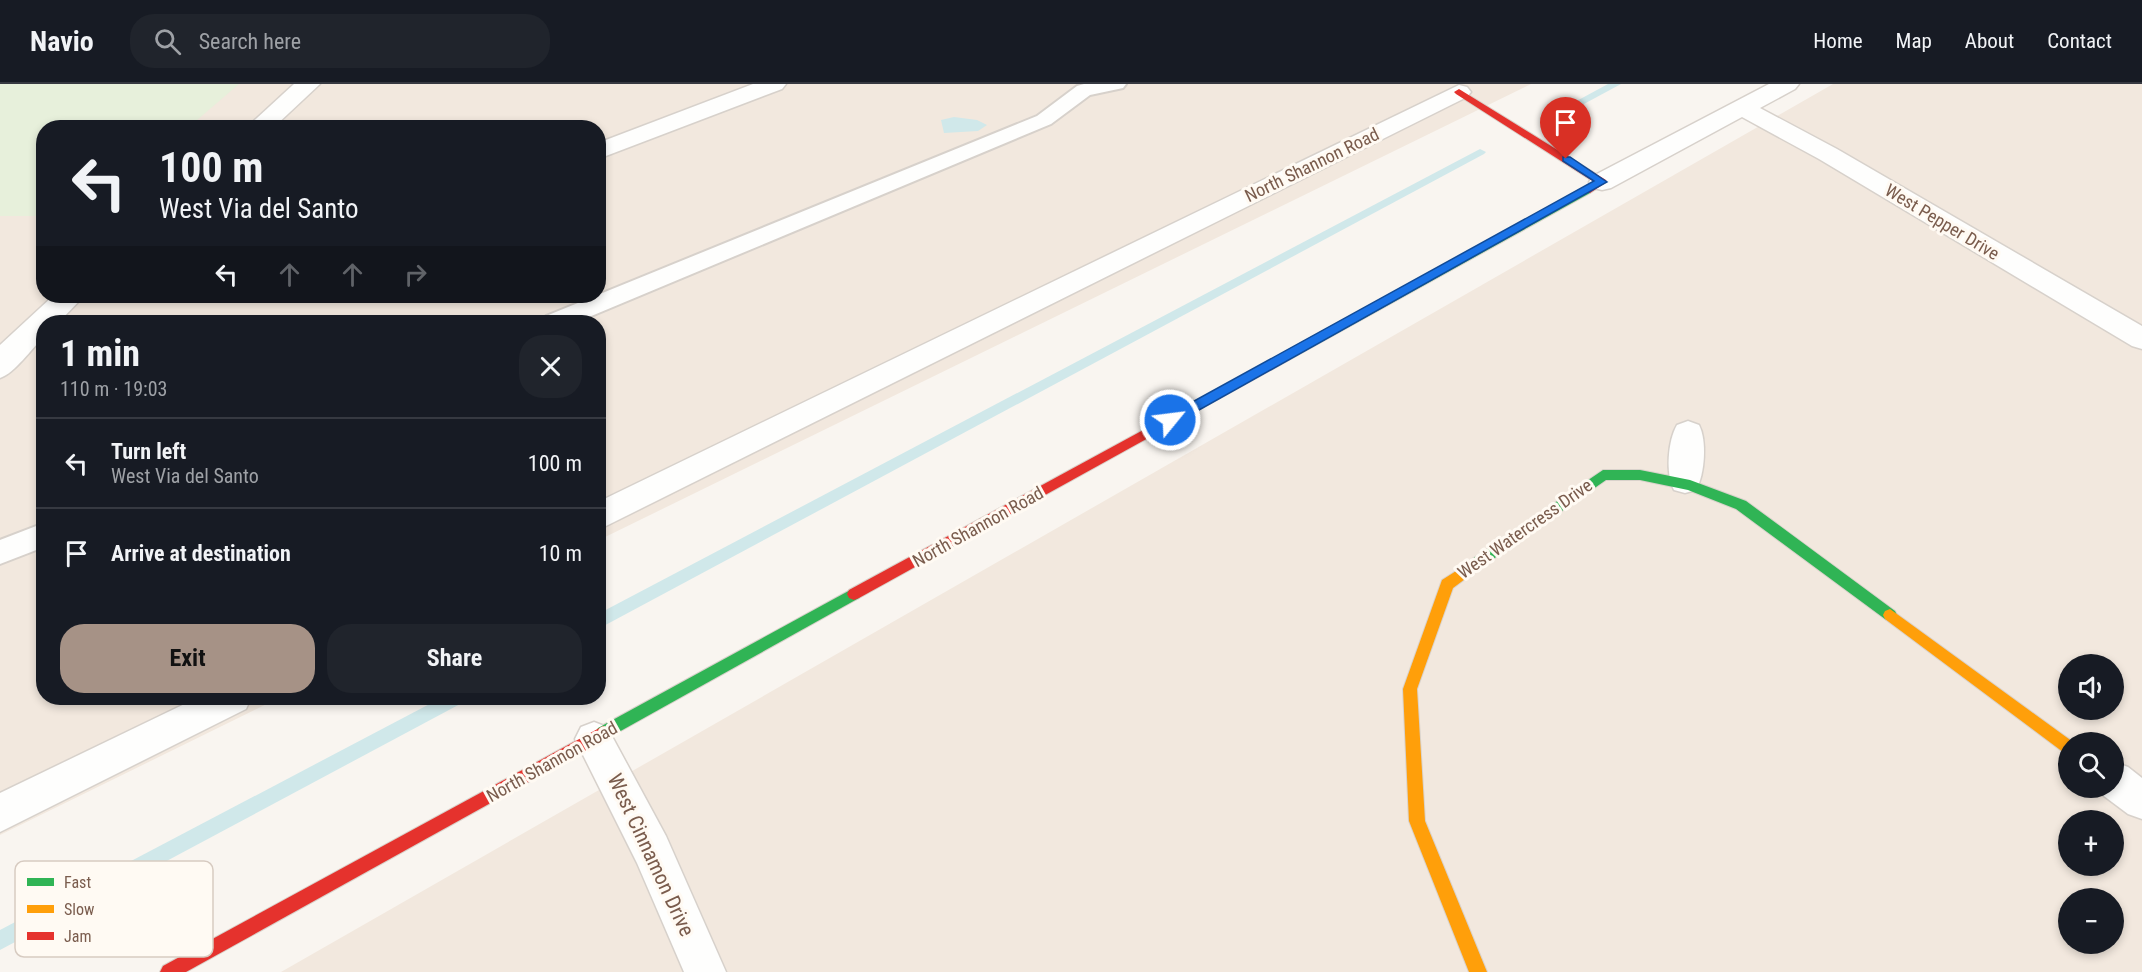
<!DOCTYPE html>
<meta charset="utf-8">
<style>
:root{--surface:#171b24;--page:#20242c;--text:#f1f3f6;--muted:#9ea1a6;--line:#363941;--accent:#a69286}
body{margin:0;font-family:"Roboto Condensed",sans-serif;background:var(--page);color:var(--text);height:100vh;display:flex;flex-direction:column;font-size:22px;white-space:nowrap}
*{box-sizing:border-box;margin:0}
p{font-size:20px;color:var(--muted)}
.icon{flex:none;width:33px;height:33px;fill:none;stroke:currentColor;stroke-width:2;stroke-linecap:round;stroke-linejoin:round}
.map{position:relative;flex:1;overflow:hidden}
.side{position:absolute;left:36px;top:231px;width:570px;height:390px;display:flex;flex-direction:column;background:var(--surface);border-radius:24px;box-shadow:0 3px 9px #0003}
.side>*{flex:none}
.guide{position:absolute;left:36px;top:36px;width:570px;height:183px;border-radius:24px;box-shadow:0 3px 9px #0003;background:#171b24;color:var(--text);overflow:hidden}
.controls{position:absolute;left:2058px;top:570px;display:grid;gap:12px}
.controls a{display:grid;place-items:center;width:66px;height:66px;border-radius:50%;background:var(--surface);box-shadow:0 3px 9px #0003;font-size:30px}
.pin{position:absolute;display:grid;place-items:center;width:51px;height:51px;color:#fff;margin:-62px -26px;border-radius:50% 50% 50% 0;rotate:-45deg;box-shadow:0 0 6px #0007}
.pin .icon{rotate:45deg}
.me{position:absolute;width:66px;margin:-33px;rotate:61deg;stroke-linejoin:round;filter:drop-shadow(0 0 4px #0008)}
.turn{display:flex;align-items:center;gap:21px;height:126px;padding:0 24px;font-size:27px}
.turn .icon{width:78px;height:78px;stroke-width:2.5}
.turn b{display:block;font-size:42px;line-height:51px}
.lanes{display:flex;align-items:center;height:57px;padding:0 24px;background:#0003;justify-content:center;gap:30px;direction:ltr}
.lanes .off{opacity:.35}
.round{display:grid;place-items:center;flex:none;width:63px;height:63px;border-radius:24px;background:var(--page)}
.headline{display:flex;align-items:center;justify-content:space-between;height:102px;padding:0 24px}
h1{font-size:36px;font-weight:700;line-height:45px}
.action{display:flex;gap:12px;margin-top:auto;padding:12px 24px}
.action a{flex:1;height:69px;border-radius:24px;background:var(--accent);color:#111;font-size:24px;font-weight:700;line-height:69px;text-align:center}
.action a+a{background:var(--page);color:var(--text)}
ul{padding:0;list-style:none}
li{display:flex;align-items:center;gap:18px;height:90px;padding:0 24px;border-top:2px solid var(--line)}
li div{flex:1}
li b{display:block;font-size:22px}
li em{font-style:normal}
header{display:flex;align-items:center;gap:36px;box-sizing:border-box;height:84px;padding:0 30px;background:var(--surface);border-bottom:2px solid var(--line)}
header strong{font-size:28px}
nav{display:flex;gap:33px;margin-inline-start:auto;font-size:21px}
.search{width:420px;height:54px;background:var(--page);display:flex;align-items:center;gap:15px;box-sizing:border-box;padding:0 21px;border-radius:24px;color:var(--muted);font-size:22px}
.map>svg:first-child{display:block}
.residential{fill:#f2e8de;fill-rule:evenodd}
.green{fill:#e7f0db}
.water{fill:#d0e8ea}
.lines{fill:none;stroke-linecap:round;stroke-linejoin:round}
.stream{fill:#d0e8ea;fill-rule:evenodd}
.lane-casing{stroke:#d7d1cb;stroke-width:4}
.street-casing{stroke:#d7d1cb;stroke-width:3}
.fast-casing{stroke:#d9d2cb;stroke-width:2}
.slow-casing{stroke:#d9d2cb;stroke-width:2}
.jam-casing{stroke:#d9d2cb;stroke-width:2}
.lane{fill:#fefefd;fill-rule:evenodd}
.street{fill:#fefefd;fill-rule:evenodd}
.fast{fill:#30b455;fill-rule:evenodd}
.slow{fill:#ff9f0a;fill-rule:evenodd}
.jam{fill:#e5322d;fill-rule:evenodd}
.route{fill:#1a73e8;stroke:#114b97;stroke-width:1.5}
.labels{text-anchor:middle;stroke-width:6;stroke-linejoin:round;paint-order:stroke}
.street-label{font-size:18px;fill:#7a5c4d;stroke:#fffaf3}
.near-street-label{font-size:21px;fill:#7a5c4d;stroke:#fffaf3}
.key{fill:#fffaf3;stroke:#d7cbc1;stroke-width:1.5}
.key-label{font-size:16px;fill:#7a5c4d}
</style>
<header>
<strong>Navio</strong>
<div class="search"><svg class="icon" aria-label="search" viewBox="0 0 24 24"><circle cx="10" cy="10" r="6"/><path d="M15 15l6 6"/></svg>Search here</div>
<nav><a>Home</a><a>Map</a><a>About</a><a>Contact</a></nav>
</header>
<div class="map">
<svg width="2142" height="888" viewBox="0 0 2142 888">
<rect width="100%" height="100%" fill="#f9f5f0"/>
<!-- residential -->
<g class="residential">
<path d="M 0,0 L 1531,0 L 599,456 L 598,238 L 44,238 L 44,614 L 279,614 L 0,751 ZM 44,44 L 598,44 L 598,212 L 44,212 Z"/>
<path d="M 1833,0 L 2142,0 L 2142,888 L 281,888 ZM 2068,580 L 2114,580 L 2114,626 L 2068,626 ZM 2068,658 L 2114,658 L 2114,704 L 2068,704 ZM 2068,736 L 2114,736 L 2114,782 L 2068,782 ZM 2068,814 L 2114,814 L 2114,860 L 2068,860 Z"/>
</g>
<!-- green -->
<path class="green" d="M 0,0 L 239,0 L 189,43 L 44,44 L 43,132 L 0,132 Z"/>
<!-- water -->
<path class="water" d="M 954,33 L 977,36 L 987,41 L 978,47 L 944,49 L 941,36 Z"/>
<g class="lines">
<!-- stream -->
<g class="stream">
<path d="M 1608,0 L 1621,0 L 1569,28 L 1560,26 Z"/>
<path d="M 1480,65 L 1486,68 L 1484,70 L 598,545 L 598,530 Z"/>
<path d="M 441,614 L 464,614 L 462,619 L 0,866 L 0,846 Z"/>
</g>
<defs>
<g id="lane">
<path d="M 1084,0 L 1126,0 L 1123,4 L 1090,11 L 1051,40 L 577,238 L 543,238 L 546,232 L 1037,32 L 1077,2 Z"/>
<path d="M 44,439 L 44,463 L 0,480 L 0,456 Z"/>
</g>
<g id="street">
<path d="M 294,0 L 320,0 L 273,44 L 246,44 Z"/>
<path d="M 753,0 L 786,0 L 782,5 L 598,75 L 598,59 Z"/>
<path d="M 1769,0 L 1799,0 L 1795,5 L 1760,24 L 1837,65 L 2142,242 L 2142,265 L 2132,262 L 1819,75 L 1742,33 L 1611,104 L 1602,106 L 1593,104 L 1589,98 L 1593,92 Z"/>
<path d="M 1459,1 L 1467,3 L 1471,8 L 1467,13 L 598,446 L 598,418 Z"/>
<path d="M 53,212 L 84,212 L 59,238 L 44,238 L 44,253 C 31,265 15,289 0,294 L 0,261 Z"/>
<path d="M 1688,337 L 1699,341 C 1707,356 1705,390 1696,406 L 1685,409 L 1674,406 C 1665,390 1668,356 1677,341 Z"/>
<path d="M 197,614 L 251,614 L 246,625 L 0,748 L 0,709 Z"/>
<path d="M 594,638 L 607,643 L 666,752 L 726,888 L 684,888 L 637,779 L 575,655 L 581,643 Z"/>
<path d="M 2114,678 L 2128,683 L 2142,694 L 2142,735 L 2128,730 L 2100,709 L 2098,704 L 2114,704 Z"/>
</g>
<g id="fast">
<path d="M 1586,104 L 1591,107 L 1590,109 L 1289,276 L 1281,276 L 1279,273 L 1281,270 Z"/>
<path d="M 1603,386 L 1640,386 L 1690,396 L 1746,417 L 1895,527 L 1897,531 L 1895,535 L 1890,537 L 1885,535 L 1736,425 L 1688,406 L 1640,396 L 1606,396 L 1469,492 L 1459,492 L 1457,488 L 1459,484 Z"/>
<path d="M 854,504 L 859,506 L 861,510 L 859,514 L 608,654 L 603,656 L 598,654 L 595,649 L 598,644 Z"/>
</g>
<g id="slow">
<path d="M 1464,482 L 1469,484 L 1471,488 L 1469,492 L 1453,504 L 1417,605 L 1425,737 L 1487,888 L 1469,888 L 1409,737 L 1403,605 L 1442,496 Z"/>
<path d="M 1890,525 L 2073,658 L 2068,658 L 2068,670 L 2063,668 L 1885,535 L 1883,531 L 1885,527 Z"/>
</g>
<g id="jam">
<path d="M 1459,5 L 1606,96 L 1607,98 L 1590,109 L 1582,109 L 1582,105 L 1594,98 L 1456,10 L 1454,8 Z"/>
<path d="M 1285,269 L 1289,270 L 1291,273 L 1289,276 L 859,514 L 854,516 L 849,514 L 847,510 L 849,506 Z"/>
<path d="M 603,642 L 608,644 L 611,649 L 608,654 L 186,888 L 160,888 L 163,882 Z"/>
</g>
</defs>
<!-- lane casing -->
<use href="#lane" class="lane-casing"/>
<!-- street casing -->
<use href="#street" class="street-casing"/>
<!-- fast casing -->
<use href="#fast" class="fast-casing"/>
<!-- slow casing -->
<use href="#slow" class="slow-casing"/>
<!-- jam casing -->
<use href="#jam" class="jam-casing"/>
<!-- lane -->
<use href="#lane" class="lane"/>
<!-- street -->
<use href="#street" class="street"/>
<!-- fast -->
<use href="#fast" class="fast"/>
<!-- slow -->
<use href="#slow" class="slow"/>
<!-- jam -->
<use href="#jam" class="jam"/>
</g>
<!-- route -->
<path class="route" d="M 1563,73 L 1570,73 L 1607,98 L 1174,340 L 1165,340 L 1165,333 L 1594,97 L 1563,77 Z"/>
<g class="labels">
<!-- street labels -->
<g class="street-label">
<text transform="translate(1312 81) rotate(-26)" y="6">North Shannon Road</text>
<text transform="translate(1942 138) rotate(31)" y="6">West Pepper Drive</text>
<text transform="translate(978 443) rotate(-29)" y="6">North Shannon Road</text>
<text transform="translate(1525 445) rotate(-35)" y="6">West Watercress Drive</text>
<text transform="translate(552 678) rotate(-29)" y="6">North Shannon Road</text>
</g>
<!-- near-street labels -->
<g class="near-street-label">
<text transform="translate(651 771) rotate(65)" y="7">West Cinnamon Drive</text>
</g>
</g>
<!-- legend -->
<rect x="15" y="777" width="198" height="96" rx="9" class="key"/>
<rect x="27" y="794" width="27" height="8" fill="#30b455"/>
<rect x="27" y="821" width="27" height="8" fill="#ff9f0a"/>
<rect x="27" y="848" width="27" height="8" fill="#e5322d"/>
<g class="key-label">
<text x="64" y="804">Fast</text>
<text x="64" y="831">Slow</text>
<text x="64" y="858">Jam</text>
</g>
</svg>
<div class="controls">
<a><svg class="icon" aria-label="sound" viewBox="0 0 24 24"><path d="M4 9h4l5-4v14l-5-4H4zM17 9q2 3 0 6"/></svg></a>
<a><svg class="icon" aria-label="search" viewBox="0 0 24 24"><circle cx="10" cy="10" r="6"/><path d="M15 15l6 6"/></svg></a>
<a>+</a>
<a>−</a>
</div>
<div class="pin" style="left:1566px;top:75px;background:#d93025"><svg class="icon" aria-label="arrive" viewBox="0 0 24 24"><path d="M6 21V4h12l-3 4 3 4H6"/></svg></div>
<svg class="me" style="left:1170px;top:336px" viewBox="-20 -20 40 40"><circle r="17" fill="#1a73e8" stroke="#fff" stroke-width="3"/><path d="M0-11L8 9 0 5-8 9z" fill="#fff"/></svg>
<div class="guide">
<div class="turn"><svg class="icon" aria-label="left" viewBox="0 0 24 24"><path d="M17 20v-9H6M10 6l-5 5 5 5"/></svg><div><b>100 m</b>West Via del Santo</div></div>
<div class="lanes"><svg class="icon" aria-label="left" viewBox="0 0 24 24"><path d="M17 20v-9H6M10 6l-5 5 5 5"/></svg><svg class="icon off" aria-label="ahead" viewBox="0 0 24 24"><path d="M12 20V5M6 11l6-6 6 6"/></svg><svg class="icon off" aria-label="ahead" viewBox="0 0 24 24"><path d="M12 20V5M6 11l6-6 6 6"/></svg><svg class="icon off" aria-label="right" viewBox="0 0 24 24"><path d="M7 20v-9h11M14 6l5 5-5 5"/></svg></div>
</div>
<section class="side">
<div class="headline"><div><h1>1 min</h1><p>110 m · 19:03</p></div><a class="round"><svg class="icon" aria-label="close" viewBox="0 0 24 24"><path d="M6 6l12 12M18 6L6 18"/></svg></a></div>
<ul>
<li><svg class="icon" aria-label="left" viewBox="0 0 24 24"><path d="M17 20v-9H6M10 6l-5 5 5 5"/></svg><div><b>Turn left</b><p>West Via del Santo</p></div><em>100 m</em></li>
<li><svg class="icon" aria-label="arrive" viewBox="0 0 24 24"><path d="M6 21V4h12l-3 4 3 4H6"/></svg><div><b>Arrive at destination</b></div><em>10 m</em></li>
</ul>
<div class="action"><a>Exit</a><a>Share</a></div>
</section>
</div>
